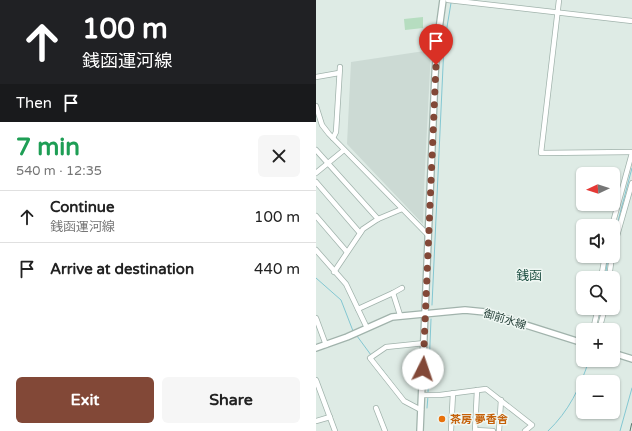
<!DOCTYPE html>
<meta charset="utf-8">
<style>
:root{--surface:#fff;--page:#f6f6f6;--text:#222;--muted:#767676;--line:#e0e0e0;--accent:#824837}
body{margin:0;font-family:"Varela Round","Noto Sans JP",sans-serif;background:var(--page);color:var(--text);height:100vh;display:flex;flex-direction:column;font-size:15px;white-space:nowrap}
*{box-sizing:border-box;margin:0}
p{font-size:13px;color:var(--muted)}
.icon{flex:none;width:22px;height:22px;fill:none;stroke:currentColor;stroke-width:2;stroke-linecap:round;stroke-linejoin:round}
.map{position:relative;flex:1;overflow:hidden}
.drawer{display:flex;flex-direction:column;background:var(--surface);width:316px}
.drawer>*{flex:none}
.banner{background:#202124;color:#fff;overflow:hidden}
.needle{width:26px;rotate:266deg}
.tools{position:absolute;left:260px;top:167px;display:grid;gap:8px}
.tools a{display:grid;place-items:center;width:44px;height:44px;border-radius:6px;background:var(--surface);box-shadow:0 1px 3px #0004;font-size:20px}
.pin{position:absolute;display:grid;place-items:center;width:34px;height:34px;color:#fff;margin:-41px -17px;border-radius:50% 50% 50% 0;rotate:-45deg;box-shadow:0 0 4px #0007}
.pin .icon{rotate:45deg}
.me{position:absolute;width:44px;margin:-22px;rotate:4deg;stroke-linejoin:round;filter:drop-shadow(0 0 3px #0008)}
.turn{display:flex;align-items:center;gap:14px;height:84px;padding:0 16px;font-size:18px}
.turn .icon{width:52px;height:52px;stroke-width:2.5}
.turn b{display:block;font-size:28px;line-height:34px}
.then{display:flex;align-items:center;height:38px;padding:0 16px;background:#0003;gap:8px;font-size:15px}
.round{display:grid;place-items:center;flex:none;width:42px;height:42px;border-radius:6px;background:var(--page)}
.head{display:flex;align-items:center;justify-content:space-between;height:68px;padding:0 16px}
h1{font-size:24px;font-weight:700;line-height:30px;color:#1e9e55}
.cta{display:flex;gap:8px;margin-top:auto;padding:8px 16px}
.cta a{flex:1;height:46px;border-radius:6px;background:var(--accent);color:#fff;font-size:16px;font-weight:700;line-height:46px;text-align:center}
.cta a+a{background:var(--page);color:var(--text)}
ul{padding:0;list-style:none}
li{display:flex;align-items:center;gap:12px;height:52px;padding:0 16px;border-top:1px solid var(--line)}
li div{flex:1}
li b{display:block;font-size:15px}
li em{font-style:normal}
main{display:flex;flex:1;min-height:0}
.map>svg:first-child{display:block}
.built{fill:#ccdad4}
.green{fill:#b6ddc0}
.lines{fill:none;stroke-linecap:round;stroke-linejoin:round}
.stream{stroke:#83c7d2;stroke-width:1}
.minor-casing{stroke:#a1b3ac;stroke-width:6}
.tertiary-casing{stroke:#a1b3ac;stroke-width:8}
.minor{stroke:#fff;stroke-width:4.5}
.tertiary{stroke:#fff;stroke-width:5.5}
.rail{stroke:#59776e;stroke-width:1;stroke-dasharray:8 4;stroke-linecap:butt}
.route{stroke:#824837;stroke-width:7;stroke-dasharray:0 12.6}
.food-dot{fill:#e8710a;stroke:#eff7f3;stroke-width:1.5}
.labels{text-anchor:middle;stroke-width:3;stroke-linejoin:round;paint-order:stroke}
.street-label{font-size:11px;fill:#1f3b33;stroke:#eff7f3}
.food-label{font-size:11px;font-weight:bold;fill:#c56008;stroke:#eff7f3;text-anchor:start}
.quarter-label{font-size:13px;fill:#1b4d40;stroke:#eff7f3}
</style>
<main>
<section class="drawer">
<div class="banner">
<div class="turn"><svg class="icon" aria-label="ahead" viewBox="0 0 24 24"><path d="M12 20V5M6 11l6-6 6 6"/></svg><div><b>100 m</b>銭函運河線</div></div>
<div class="then">Then<svg class="icon" aria-label="arrive" viewBox="0 0 24 24"><path d="M6 21V4h12l-3 4 3 4H6"/></svg></div>
</div>
<div class="head"><div><h1>7 min</h1><p>540 m · 12:35</p></div><a class="round"><svg class="icon" aria-label="close" viewBox="0 0 24 24"><path d="M6 6l12 12M18 6L6 18"/></svg></a></div>
<ul>
<li><svg class="icon" aria-label="ahead" viewBox="0 0 24 24"><path d="M12 20V5M6 11l6-6 6 6"/></svg><div><b>Continue</b><p>銭函運河線</p></div><em>100 m</em></li>
<li><svg class="icon" aria-label="arrive" viewBox="0 0 24 24"><path d="M6 21V4h12l-3 4 3 4H6"/></svg><div><b>Arrive at destination</b></div><em>440 m</em></li>
</ul>
<div class="cta"><a>Exit</a><a>Share</a></div>
</section>
<div class="map">
<svg width="316" height="431" viewBox="0 0 316 431">
<rect width="100%" height="100%" fill="#deebe5"/>
<!-- built -->
<path class="built" d="M 115,50 L 108,188 L 107,224 L 31,144 L 35,62 Z"/>
<!-- green -->
<path class="green" d="M 107,17 L 107,28 L 89,30 L 88,19 Z"/>
<g class="lines">
<!-- stream -->
<g class="stream">
<path d="M 297,240 L 316,168"/>
<path d="M 0,278 L 25,300 L 37,331"/>
<path d="M 289,278 L 292,258"/>
<path d="M 116,305 L 128,45 L 135,3"/>
<path d="M 284,318 L 285,308"/>
<path d="M 41,336 L 55,355"/>
<path d="M 65,368 L 80,388"/>
<path d="M 112,393 L 115,319"/>
<path d="M 111,408 L 112,396"/>
<path d="M 232,431 C 253,411 264,388 273,360"/>
<path d="M 304,431 L 316,388"/>
</g>
<defs>
<g id="minor">
<path d="M 132,0 L 316,21"/>
<path d="M 243,0 L 225,153 L 316,152"/>
<path d="M 0,77 L 23,73"/>
<path d="M 0,106 L 6,125 L 13,134 L 112,235"/>
<path d="M 17,138 L 20,132 L 24,67"/>
<path d="M 0,150 L 62,219"/>
<path d="M 0,173 L 28,150"/>
<path d="M 0,182 L 44,233"/>
<path d="M 0,216 L 31,252"/>
<path d="M 296,226 L 316,153"/>
<path d="M 0,250 L 30,284 L 51,328"/>
<path d="M 297,250 L 316,183"/>
<path d="M 18,272 L 47,229 L 62,219 L 86,209"/>
<path d="M 285,278 L 289,256"/>
<path d="M 293,278 L 296,256"/>
<path d="M 77,293 L 86,288"/>
<path d="M 42,309 L 77,293 L 84,315"/>
<path d="M 0,318 L 10,345"/>
<path d="M 277,330 L 282,308"/>
<path d="M 283,330 L 289,308"/>
<path d="M 0,380 L 19,431"/>
<path d="M 106,395 L 124,395 L 170,389 L 216,425 L 209,431"/>
<path d="M 60,408 L 69,431"/>
<path d="M 105,410 L 88,401 L 54,358 L 70,347 L 109,343"/>
<path d="M 0,421 L 14,417"/>
<path d="M 159,430 L 177,431"/>
<path d="M 135,431 L 137,393"/>
<path d="M 159,431 L 161,390"/>
<path d="M 183,431 L 185,400"/>
</g>
<g id="tertiary">
<path d="M 0,348 L 31,337 L 76,317 L 149,310 L 169,312 L 267,343"/>
<path d="M 297,353 L 316,359"/>
<path d="M 104,431 L 119,75 L 121,44 L 127,0"/>
</g>
</defs>
<!-- minor casing -->
<use href="#minor" class="minor-casing"/>
<!-- tertiary casing -->
<use href="#tertiary" class="tertiary-casing"/>
<!-- minor -->
<use href="#minor" class="minor"/>
<!-- tertiary -->
<use href="#tertiary" class="tertiary"/>
<!-- rail -->
<path class="rail" d="M 314,431 L 316,422"/>
</g>
<g class="lines">
<!-- route -->
<path class="route" d="M 107,369 L 120,65"/>
</g>
<!-- markers -->
<circle class="food-dot" cx="126" cy="419" r="4"/>
<g class="labels">
<!-- street labels -->
<g class="street-label">
<text transform="translate(189 319) rotate(17)" y="4">御前水線</text>
</g>
<!-- food labels -->
<g class="food-label">
<text x="134" y="423">茶房 夢香舎</text>
</g>
<!-- quarter labels -->
<g class="quarter-label">
<text x="213" y="280">銭函</text>
</g>
</g>
</svg>
<div class="tools">
<a><svg class="needle" viewBox="-14 -14 28 28"><path d="M0-13l5 13h-10z" fill="#e53935"/><path d="M0 13l5-13h-10z" fill="#767676"/></svg></a>
<a><svg class="icon" aria-label="sound" viewBox="0 0 24 24"><path d="M4 9h4l5-4v14l-5-4H4zM17 9q2 3 0 6"/></svg></a>
<a><svg class="icon" aria-label="search" viewBox="0 0 24 24"><circle cx="10" cy="10" r="6"/><path d="M15 15l6 6"/></svg></a>
<a>+</a>
<a>−</a>
</div>
<div class="pin" style="left:120px;top:65px;background:#d93025"><svg class="icon" aria-label="arrive" viewBox="0 0 24 24"><path d="M6 21V4h12l-3 4 3 4H6"/></svg></div>
<svg class="me" style="left:107px;top:369px" viewBox="-20 -20 40 40"><circle r="19" fill="#fff"/><path d="M0-13L10 11 0 6-10 11z" fill="#824837"/></svg>
</div>
</main>
